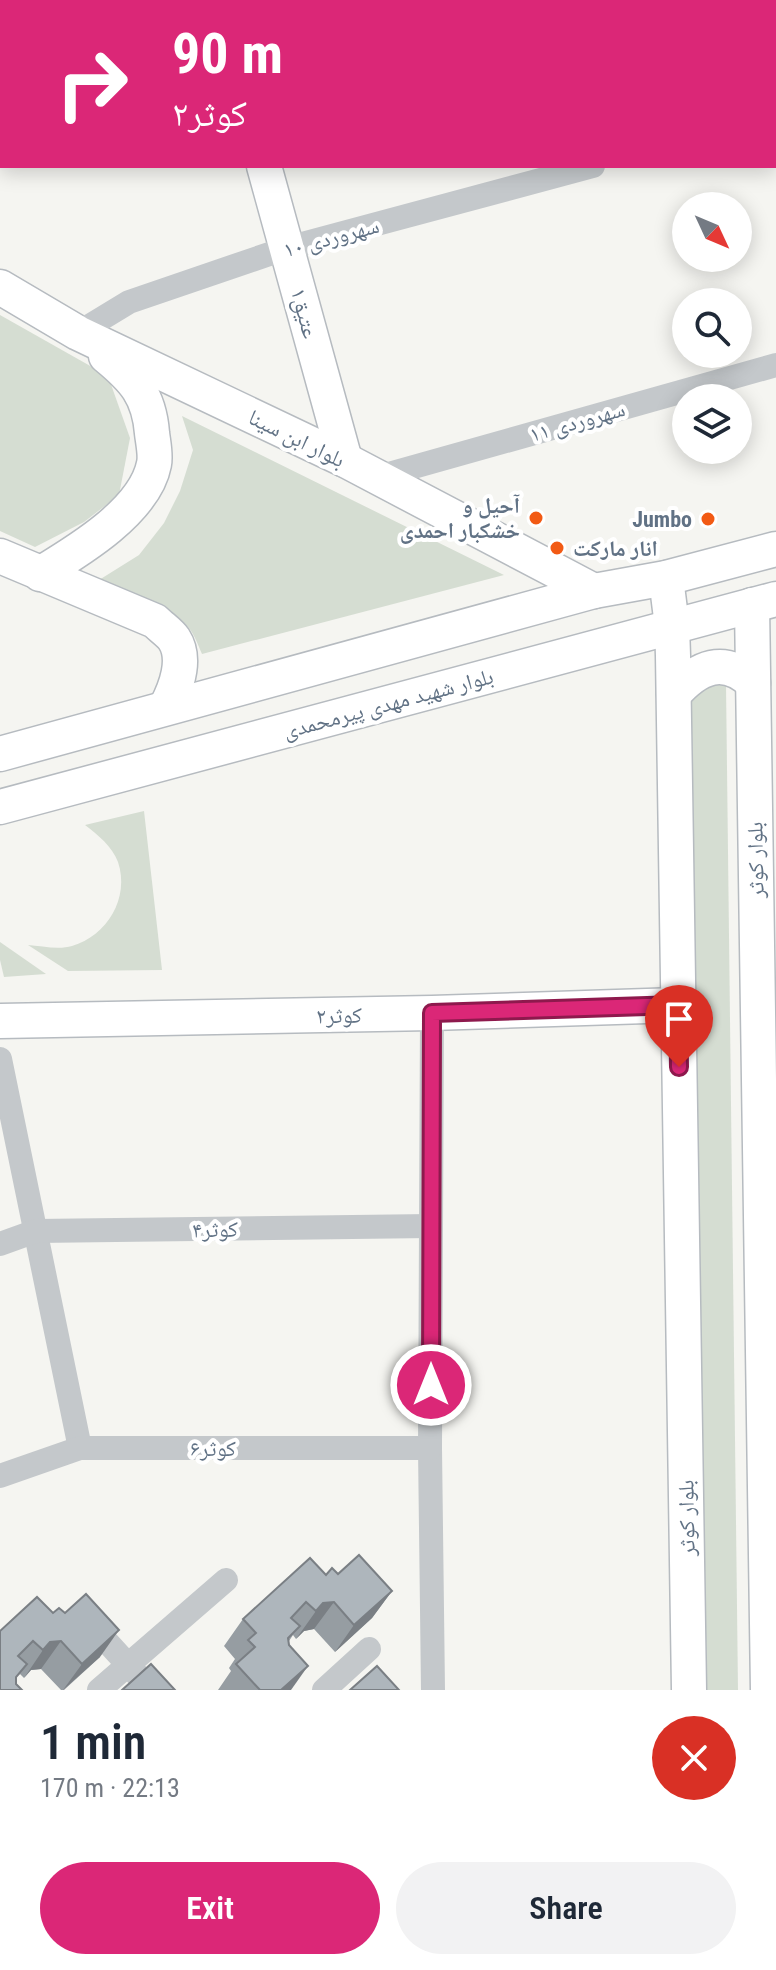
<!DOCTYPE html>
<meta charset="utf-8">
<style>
:root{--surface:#fff;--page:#f2f2f3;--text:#1f2937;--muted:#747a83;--accent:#db2777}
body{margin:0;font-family:"Roboto Condensed","Noto Naskh Arabic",sans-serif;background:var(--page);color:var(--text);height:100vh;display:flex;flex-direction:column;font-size:30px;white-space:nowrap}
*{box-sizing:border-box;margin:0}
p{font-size:26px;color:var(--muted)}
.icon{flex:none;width:44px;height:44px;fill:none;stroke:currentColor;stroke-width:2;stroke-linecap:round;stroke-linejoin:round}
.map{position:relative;height:1690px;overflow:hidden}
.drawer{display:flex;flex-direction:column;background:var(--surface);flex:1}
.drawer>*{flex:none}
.guide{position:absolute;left:0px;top:0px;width:776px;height:168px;box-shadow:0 4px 20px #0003;background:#db2777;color:#fff;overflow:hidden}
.needle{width:52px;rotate:134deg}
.controls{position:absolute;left:672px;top:192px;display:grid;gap:16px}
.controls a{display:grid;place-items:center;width:80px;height:80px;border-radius:50%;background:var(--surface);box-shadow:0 4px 20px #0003;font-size:40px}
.pin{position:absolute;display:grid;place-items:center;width:68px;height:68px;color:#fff;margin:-82px -34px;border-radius:50% 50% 50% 0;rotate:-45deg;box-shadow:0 0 8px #0007}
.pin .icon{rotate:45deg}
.me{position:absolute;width:88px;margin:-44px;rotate:0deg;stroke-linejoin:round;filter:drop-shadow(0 0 6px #0008)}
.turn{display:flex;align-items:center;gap:28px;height:168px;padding:0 40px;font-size:36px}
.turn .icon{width:104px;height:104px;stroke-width:2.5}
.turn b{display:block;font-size:56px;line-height:68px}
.round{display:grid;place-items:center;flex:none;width:84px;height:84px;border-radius:42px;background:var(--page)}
.overview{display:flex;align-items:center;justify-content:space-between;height:136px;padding:0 40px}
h1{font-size:48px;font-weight:600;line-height:60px}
.button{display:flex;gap:16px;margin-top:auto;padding:16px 40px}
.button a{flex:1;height:92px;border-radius:48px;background:var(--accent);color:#fff;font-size:32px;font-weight:600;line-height:92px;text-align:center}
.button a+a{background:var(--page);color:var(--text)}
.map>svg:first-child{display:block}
.green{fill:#d5ddd2}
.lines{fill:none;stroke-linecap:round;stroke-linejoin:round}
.secondary-casing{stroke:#b6bbc0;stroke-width:37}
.street{stroke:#c4c8cb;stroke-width:24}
.secondary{stroke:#fff;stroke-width:34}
.wall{fill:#969da2}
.shaded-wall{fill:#7a7f84}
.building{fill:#aeb6bc;stroke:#7a7f84;stroke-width:2}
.route-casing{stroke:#8e194d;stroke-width:20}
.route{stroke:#db2777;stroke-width:14}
.poi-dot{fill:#f25a14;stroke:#fff;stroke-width:3}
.labels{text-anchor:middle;stroke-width:8;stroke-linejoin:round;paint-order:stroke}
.street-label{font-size:22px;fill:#617285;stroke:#fff}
.poi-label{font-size:22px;font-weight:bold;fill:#617285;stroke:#fff;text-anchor:end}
</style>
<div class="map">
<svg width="776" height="1690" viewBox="0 0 776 1690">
<rect width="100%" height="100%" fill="#f5f5f1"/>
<!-- green -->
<g class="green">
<path d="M 0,315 L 108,376 L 130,438 L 119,495 L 84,522 L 35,547 L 0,531 Z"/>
<path d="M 182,416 L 504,575 L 202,654 C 198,645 194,633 187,626 C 165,601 125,599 99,580 L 139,555 L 164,523 L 180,491 L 193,450 Z"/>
<path d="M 704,684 L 726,684 L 738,1690 L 707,1690 L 688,694 Z"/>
<path d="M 144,811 L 162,970 L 68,971 L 28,945 C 41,946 59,950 72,946 C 107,936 130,898 118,862 C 112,846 98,835 85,825 Z"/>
<path d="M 0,942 L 46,974 L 4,977 L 0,960 Z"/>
</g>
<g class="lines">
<defs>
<g id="secondary">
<path d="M 219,0 L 219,2"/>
<path d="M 774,4 L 776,12"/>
<path d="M 264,166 L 345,460"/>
<path d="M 0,287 L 78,333 L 345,460 L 594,591"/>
<path d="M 0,556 L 155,621 C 161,627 170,633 174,639 C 187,659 176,688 166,707"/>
<path d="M 40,574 C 78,551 145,511 154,464 C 156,455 153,442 152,433 C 149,395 134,379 106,356"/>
<path d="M 666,578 L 672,626 L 673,656 L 689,1690"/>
<path d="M 752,605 L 768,1690"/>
<path d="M 674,694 C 698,667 724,655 753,683"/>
<path d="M 0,754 L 594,591 L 666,578 L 776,549"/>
<path d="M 0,807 L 776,599"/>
<path d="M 0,1021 L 432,1013 L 678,1005"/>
</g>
</defs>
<!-- secondary casing -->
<use href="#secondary" class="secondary-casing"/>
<!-- street -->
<g class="street">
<path d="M 316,2 L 324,0"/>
<path d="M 0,84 L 2,84"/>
<path d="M 774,117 L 776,117"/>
<path d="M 78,333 L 129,302 L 287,248 L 593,166"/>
<path d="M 378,477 L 776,365"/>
<path d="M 432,1013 L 430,1448 L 433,1690"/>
<path d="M 0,1059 L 80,1448"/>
<path d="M 0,1244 L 36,1231 L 431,1226"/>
<path d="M 0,1476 L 80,1448 L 430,1448"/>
<path d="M 88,1621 L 151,1690"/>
<path d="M 99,1690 L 226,1580"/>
<path d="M 324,1690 L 369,1649"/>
</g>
<!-- secondary -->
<use href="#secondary" class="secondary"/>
</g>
<!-- wall -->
<g class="wall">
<path d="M 338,1574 L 392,1591 L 372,1618 L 335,1652 L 314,1629 L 304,1631 L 296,1639 L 293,1635 L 289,1641 L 291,1690 L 218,1690 L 231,1671 L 229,1668 L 235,1659 L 224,1646 L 243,1619 L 326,1575 Z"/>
<path d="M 53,1613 L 100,1657 L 64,1690 L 61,1690 L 41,1669 L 31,1670 L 24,1678 L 20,1674 L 0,1690 L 0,1631 Z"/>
</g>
<!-- shaded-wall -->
<g class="shaded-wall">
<path d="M 392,1591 L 372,1618 L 335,1652 L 354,1625 Z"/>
<path d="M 334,1602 L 314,1629 L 304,1631 L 296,1639 L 316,1611 L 323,1603 Z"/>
<path d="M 119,1630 L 100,1657 L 63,1690 L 82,1664 Z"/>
<path d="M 61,1641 L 41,1669 L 31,1670 L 24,1678 L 43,1650 L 50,1642 Z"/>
<path d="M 308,1666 L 291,1690 L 281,1690 Z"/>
</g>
<!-- building -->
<g class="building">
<path d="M 359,1555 L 392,1591 L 354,1625 L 334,1602 L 323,1603 L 316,1611 L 306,1602 L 291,1618 L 300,1626 L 288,1638 L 289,1645 L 308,1666 L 281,1690 L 260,1690 L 236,1664 L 255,1647 L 248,1640 L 256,1633 L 243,1619 L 310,1558 L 326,1575 L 332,1568 L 338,1574 Z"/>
<path d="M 86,1594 L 119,1630 L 82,1664 L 61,1641 L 50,1642 L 43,1650 L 33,1641 L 18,1656 L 27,1664 L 16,1677 L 16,1684 L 22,1690 L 0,1690 L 0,1631 L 37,1597 L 53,1613 L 59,1608 L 65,1613 Z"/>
<path d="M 151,1664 L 175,1690 L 122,1690 Z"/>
<path d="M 377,1666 L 399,1690 L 350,1690 Z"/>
</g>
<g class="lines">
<defs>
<path id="route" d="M 431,1385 L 432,1013 L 678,1005 L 679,1067"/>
</defs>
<!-- route casing -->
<use href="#route" class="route-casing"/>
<!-- route -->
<use href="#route" class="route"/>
</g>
<!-- markers -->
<g class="poi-dot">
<circle cx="536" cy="518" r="8"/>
<circle cx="708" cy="519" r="8"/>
<circle cx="557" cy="548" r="8"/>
</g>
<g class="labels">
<!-- street labels -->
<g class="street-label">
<text transform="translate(331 237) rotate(-15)" y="8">سهروردی ۱۰</text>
<text transform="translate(305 313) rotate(75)" y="8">عتیق۱</text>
<text transform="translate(577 421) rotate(-16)" y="8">سهروردی ١١</text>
<text transform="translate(297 438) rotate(26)" y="8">بلوار ابن سینا</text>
<text transform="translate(388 703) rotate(-15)" y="8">بلوار شهید مهدی پیرمحمدی</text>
<text transform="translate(755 860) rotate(-91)" y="8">بلوار کوثر</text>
<text transform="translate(339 1015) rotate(-1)" y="8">کوثر۲</text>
<text transform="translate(215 1229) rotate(-1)" y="8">کوثر۴</text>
<text x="213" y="1456">کوثر۶</text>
<text transform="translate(686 1518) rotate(-91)" y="8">بلوار کوثر</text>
</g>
<!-- poi labels -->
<g class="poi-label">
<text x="520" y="513">آحیل و<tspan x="520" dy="25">خشکبار احمدی</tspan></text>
<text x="692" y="527">Jumbo</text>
<text x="573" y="556" text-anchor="start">انار مارکت</text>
</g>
</g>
</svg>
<div class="controls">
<a><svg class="needle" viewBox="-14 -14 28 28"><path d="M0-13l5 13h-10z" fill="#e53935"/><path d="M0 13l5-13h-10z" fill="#747a83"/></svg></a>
<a><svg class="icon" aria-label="search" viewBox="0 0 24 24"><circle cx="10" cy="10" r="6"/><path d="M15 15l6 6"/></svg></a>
<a><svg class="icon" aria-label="layers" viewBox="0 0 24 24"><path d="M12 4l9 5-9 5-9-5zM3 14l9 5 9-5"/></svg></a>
</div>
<div class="pin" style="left:679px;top:1067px;background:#d93025"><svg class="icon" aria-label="arrive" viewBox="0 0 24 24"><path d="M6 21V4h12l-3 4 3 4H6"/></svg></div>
<svg class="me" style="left:431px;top:1385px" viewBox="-20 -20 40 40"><circle r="17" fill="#db2777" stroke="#fff" stroke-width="3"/><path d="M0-11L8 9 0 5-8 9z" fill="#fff"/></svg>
<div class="guide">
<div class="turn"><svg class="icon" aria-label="right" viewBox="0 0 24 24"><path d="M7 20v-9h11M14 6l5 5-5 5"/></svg><div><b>90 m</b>کوثر۲</div></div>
</div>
</div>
<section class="drawer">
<div class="overview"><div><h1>1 min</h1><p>170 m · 22:13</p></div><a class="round" style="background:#d93025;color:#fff"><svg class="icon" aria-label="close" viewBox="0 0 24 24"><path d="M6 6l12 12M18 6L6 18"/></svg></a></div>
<div class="button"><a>Exit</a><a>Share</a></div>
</section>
